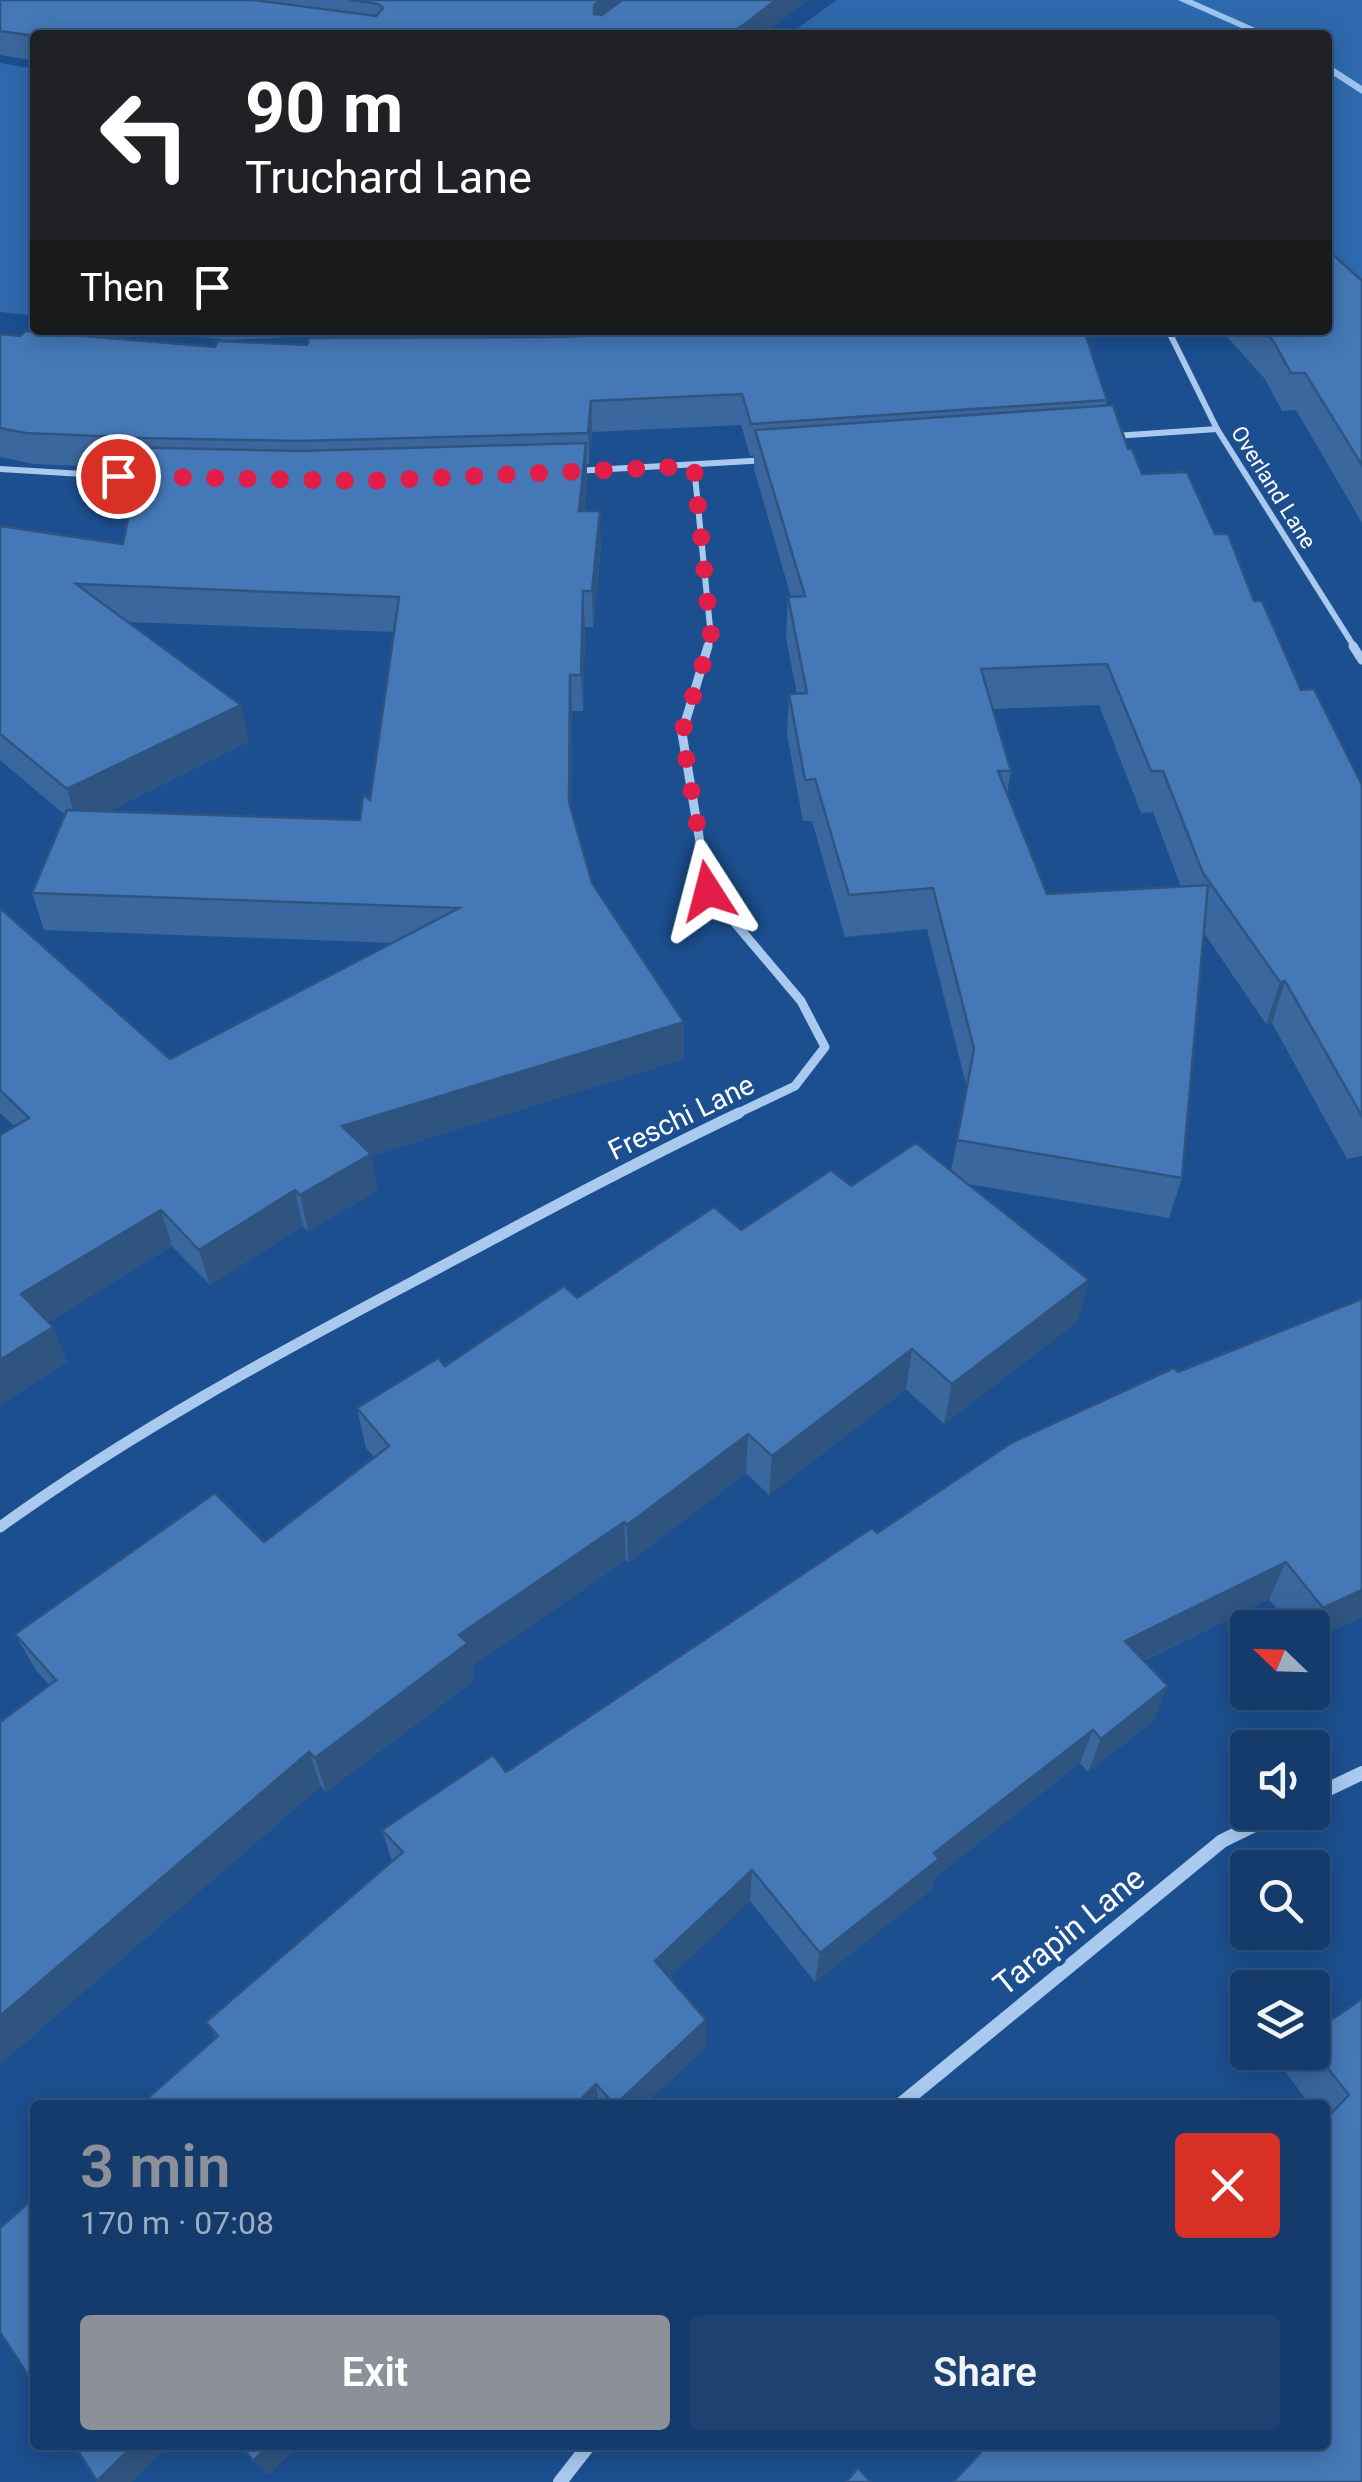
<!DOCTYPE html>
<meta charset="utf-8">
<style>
:root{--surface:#143b6b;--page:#1d4271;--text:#f1f3f6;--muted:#9dadc1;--line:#33557e;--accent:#8c9099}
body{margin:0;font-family:Roboto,sans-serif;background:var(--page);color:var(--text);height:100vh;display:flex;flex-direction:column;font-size:38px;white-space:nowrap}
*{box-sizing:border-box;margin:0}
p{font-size:32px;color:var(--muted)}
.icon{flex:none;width:55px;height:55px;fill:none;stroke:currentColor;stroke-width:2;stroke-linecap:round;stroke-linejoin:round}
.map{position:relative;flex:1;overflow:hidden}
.sheet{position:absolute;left:30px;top:2100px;width:1300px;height:350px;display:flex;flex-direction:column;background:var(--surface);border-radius:10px;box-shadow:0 5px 25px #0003,0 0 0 2px var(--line)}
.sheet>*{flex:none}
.guide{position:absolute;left:30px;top:30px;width:1302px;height:305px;border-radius:10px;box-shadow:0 5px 25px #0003,0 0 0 2px var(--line);background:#202124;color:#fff;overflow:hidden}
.needle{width:65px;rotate:293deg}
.fabs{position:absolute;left:1230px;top:1610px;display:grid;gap:20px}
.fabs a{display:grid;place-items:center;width:100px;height:100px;border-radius:10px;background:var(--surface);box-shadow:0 5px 25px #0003,0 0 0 2px var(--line);font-size:50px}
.pin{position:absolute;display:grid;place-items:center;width:85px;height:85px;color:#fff;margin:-42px;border:5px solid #fff;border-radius:50%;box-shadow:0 2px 10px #0007}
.me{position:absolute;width:110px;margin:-55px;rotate:351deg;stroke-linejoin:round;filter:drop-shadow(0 0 8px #0008)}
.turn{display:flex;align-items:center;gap:35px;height:210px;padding:0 50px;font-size:45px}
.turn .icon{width:130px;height:130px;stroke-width:2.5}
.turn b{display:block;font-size:70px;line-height:85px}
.then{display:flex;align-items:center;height:95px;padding:0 50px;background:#0003;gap:20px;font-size:38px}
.round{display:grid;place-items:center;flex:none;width:105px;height:105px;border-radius:10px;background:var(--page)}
.head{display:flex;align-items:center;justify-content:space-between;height:170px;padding:0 50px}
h1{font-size:60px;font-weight:600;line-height:75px;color:var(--accent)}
.action{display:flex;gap:20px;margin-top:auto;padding:20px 50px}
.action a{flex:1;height:115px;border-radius:10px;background:var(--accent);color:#fff;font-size:40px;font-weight:600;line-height:115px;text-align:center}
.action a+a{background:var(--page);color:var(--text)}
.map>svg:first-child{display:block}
.green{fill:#2e69ad}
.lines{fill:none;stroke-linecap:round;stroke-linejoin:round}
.stream{fill:#9cc4f0;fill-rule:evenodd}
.street-far3{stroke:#a9c9ee;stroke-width:6}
.street-far2{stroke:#a9c9ee;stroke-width:9}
.street-far1{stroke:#a9c9ee;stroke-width:11}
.street{stroke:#a9c9ee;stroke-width:14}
.wall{fill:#3a679d;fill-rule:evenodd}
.shaded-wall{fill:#305480}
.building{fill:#4478b7;stroke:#305480;stroke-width:2.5}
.route{stroke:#e11d48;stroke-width:18;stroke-dasharray:0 32.4}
.labels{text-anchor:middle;stroke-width:9;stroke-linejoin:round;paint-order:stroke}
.far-street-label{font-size:22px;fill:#fff;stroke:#1b4f8f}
.street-label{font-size:28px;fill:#fff;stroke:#1b4f8f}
.near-street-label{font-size:32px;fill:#fff;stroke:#1b4f8f}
</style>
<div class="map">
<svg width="1362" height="2482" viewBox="0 0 1362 2482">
<rect width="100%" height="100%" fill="#1b4f8f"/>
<!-- green -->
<g class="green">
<path d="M 837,0 L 1362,0 L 1362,279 L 1328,250 L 1328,35 L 788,35 Z"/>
<path d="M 0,63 L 35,69 L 35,316 L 0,312 Z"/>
<path d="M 147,330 L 462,330 L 226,340 Z"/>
</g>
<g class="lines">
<!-- stream -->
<g class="stream">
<path d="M 1178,0 L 1192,0 L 1271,35 L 1257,35 Z"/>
<path d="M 1328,64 L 1362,86 L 1362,94 L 1328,72 Z"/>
</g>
<!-- street-far3 -->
<g class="street-far3">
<path d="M 1164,330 L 1171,336 L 1217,429 L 1355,648"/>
<path d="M 1114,436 L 1217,429"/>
<path d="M 694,466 L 711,637 L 708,648"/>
<path d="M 0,469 L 133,477"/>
<path d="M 575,471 L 768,460"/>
</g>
<!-- street-far2 -->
<g class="street-far2">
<path d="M 708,646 L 682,733 L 708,891 L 801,1001 L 825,1047 L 795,1086 L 734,1115"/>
<path d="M 1353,646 L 1362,660"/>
</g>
<!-- street-far1 -->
<path class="street-far1" d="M 0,1527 C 130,1433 274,1355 416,1280 C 523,1223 630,1165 739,1113"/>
<!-- street -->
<g class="street">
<path d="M 1312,1797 L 1362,1773"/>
<path d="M 900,2105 L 1222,1841 L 1281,1812"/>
<path d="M 560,2482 L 589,2445"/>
</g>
</g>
<!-- wall -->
<g class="wall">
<path d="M 0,0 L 808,0 L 762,35 L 35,35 L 35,61 L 0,55 Z"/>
<path d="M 1362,281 L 1362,523 L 1296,410 L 1282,411 L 1265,379 L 1221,330 L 1328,330 Z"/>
<path d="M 701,330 L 1107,400 L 1106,406 L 1142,474 L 1215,534 L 1254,601 L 1301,690 L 1362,785 L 1362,1156 L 1347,1159 L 1272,1023 L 1266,1024 L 1204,933 L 1182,1178 L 1169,1218 L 967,1184 L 1078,1321 L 944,1424 L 906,1389 L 769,1495 L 746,1473 L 628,1563 L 626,1560 L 472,1666 L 475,1680 L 326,1792 L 321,1786 L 0,2064 L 0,1722 L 49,1685 L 36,1670 L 15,1634 L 264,1542 L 374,1457 L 366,1448 L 357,1408 L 577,1298 L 851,1186 L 951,1172 L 967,1088 L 927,929 L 845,937 L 812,821 L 803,821 L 787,735 L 789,694 L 797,694 L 786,638 L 788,597 L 791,597 L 754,469 L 754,455 L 750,456 L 741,425 L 592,432 L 589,464 L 587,464 L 587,478 L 584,511 L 601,547 L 593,627 L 585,627 L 583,711 L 572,711 L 571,810 L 592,883 L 684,1022 L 684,1059 L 371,1156 L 377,1191 L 308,1231 L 303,1226 L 210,1285 L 172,1246 L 48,1322 L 67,1362 L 0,1405 L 0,1135 L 15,1127 L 0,1113 L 0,908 L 170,1059 L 393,943 L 44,930 L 32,893 L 65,815 L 0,760 L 0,526 L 123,544 L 134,484 L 124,482 L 121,468 L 34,464 L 0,457 L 0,334 L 20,336 L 215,347 L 559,337 ZM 127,622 L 394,632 L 370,800 L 360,820 L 107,812 L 249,741 ZM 1099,705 L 1141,813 L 1153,812 L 1181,887 L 1047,894 L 1007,794 L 1011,771 L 993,709 Z"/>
<path d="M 1362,1299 L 1362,1617 L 1312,1640 L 1312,1628 L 1291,1628 L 1269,1599 L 1144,1661 L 1154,1720 L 1088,1772 L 1080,1763 L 934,1878 L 931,1890 L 815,1982 L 750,1901 L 669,1977 L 706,2020 L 706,2047 L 644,2105 L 140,2105 L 216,2038 L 206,2022 L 392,1862 L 382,1830 L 506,1772 L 877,1533 L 1178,1372 Z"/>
<path d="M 1362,1999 L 1362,2482 L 1325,2445 L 1325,2105 L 1310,2105 L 1282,2067 L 1294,2052 L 1312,2052 L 1312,2033 Z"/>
</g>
<!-- shaded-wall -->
<g class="shaded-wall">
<path d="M 602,0 L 638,0 L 595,35 L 594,5 Z"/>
<path d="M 776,0 L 808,0 L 762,35 L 726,35 Z"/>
<path d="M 591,401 L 592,432 L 589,464 L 588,433 Z"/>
<path d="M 586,443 L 587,478 L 580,547 L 579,511 Z"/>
<path d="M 600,511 L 601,547 L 593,627 L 592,591 Z"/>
<path d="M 583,591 L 585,627 L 583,711 L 581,675 Z"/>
<path d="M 570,675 L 572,711 L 571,839 L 569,802 Z"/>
<path d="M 241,705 L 249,741 L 78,826 L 67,789 Z"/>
<path d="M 1285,981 L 1272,1023 L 1266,1024 L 1280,982 Z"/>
<path d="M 684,1022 L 684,1059 L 371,1156 L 377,1191 L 308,1231 L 300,1195 L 342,1126 Z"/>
<path d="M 295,1190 L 303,1226 L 210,1285 L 199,1250 Z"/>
<path d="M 161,1210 L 172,1246 L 36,1329 L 21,1294 Z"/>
<path d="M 1089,1280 L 1078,1321 L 944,1424 L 952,1384 Z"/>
<path d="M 53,1327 L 67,1362 L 0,1405 L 0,1360 Z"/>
<path d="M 912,1349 L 906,1389 L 769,1495 L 772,1456 Z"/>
<path d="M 748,1434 L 746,1473 L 628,1563 L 627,1525 Z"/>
<path d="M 624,1522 L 626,1560 L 472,1666 L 475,1680 L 326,1792 L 315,1758 L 459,1635 Z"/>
<path d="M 1286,1562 L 1269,1599 L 1112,1676 L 1125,1641 Z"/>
<path d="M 1362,1590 L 1362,1617 L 1312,1640 L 1312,1629 L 1323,1608 Z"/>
<path d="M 1168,1686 L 1154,1720 L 1088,1772 L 1101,1739 Z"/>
<path d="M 1093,1730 L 1080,1763 L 934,1878 L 931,1890 L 815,1982 L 820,1953 L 934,1853 Z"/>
<path d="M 309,1752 L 321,1786 L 0,2064 L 0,2016 Z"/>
<path d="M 752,1870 L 750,1901 L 656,1990 L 655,1961 Z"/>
<path d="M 706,2020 L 706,2047 L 644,2105 L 615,2105 Z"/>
<path d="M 596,2084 L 599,2105 L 575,2105 Z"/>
<path d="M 134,2445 L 170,2445 L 132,2482 L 99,2482 L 97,2481 Z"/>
<path d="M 269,2445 L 299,2445 L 269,2475 L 253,2461 Z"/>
</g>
<!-- building -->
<g class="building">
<path d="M 0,0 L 254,0 L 376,16 L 383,8 L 378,4 L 349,0 L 602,0 L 594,5 L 594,14 L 602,15 L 622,0 L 776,0 L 742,26 L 726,35 L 35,35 L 35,36 L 0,31 Z"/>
<path d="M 1328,250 L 1362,281 L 1362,465 L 1305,373 L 1291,373 L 1274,342 L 1263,330 L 1328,330 Z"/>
<path d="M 702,330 L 1084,330 L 1107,400 L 751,424 L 742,394 L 591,401 L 588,433 L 299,441 L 145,438 L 26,433 L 0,428 L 0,334 L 20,336 L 25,331 L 215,347 L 218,341 L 307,345 L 309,338 L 559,337 Z"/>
<path d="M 1113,405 L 1128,449 L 1132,449 L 1142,474 L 1187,472 L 1215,534 L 1228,534 L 1254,601 L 1262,601 L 1301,690 L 1314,689 L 1362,785 L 1362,1116 L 1285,981 L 1280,982 L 1203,873 L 1163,771 L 1151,771 L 1107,664 L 981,669 L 1011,771 L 998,771 L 1047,894 L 1208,885 L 1182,1178 L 957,1140 L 974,1049 L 933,888 L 849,895 L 815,779 L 805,780 L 789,694 L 807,693 L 788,597 L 805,596 L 755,430 Z"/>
<path d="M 586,443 L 579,511 L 600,511 L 592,591 L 583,591 L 581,675 L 570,675 L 569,802 L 592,883 L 684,1022 L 342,1126 L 371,1154 L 300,1195 L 295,1190 L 199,1250 L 161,1210 L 21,1294 L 53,1327 L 0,1360 L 0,1135 L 29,1118 L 0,1090 L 0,908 L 170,1059 L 459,908 L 32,893 L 67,810 L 360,820 L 363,794 L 370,800 L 399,597 L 76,584 L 241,705 L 67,789 L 0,734 L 0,526 L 123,544 L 141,452 L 116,447 L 299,451 Z"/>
<path d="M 916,1143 L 1089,1280 L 952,1384 L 912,1349 L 772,1456 L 748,1434 L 627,1525 L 624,1522 L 459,1635 L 468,1643 L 315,1758 L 309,1752 L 0,2016 L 0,1722 L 56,1680 L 15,1634 L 215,1493 L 264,1542 L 389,1446 L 357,1408 L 438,1358 L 445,1366 L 564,1286 L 577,1298 L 714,1207 L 741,1230 L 831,1170 L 851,1186 Z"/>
<path d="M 1362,1299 L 1362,1590 L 1323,1608 L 1286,1562 L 1125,1641 L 1168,1686 L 1101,1739 L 1093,1730 L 934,1853 L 939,1859 L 820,1953 L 752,1870 L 655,1961 L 706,2020 L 615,2105 L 596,2084 L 575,2105 L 140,2105 L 218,2036 L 206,2022 L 403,1852 L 382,1830 L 493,1755 L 506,1772 L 872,1528 L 877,1533 L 1011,1443 L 1174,1368 L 1178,1372 Z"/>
<path d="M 1362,1999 L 1362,2482 L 953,2482 L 988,2445 L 1325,2445 L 1325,2120 L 1349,2095 L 1312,2048 L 1312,2033 Z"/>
<path d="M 35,2197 L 35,2386 L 0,2332 L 0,2228 Z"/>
<path d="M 74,2445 L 134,2445 L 97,2481 Z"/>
<path d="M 241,2445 L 269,2445 L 253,2461 Z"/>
<path d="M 858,2468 L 871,2482 L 846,2482 Z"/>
</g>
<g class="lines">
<!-- route -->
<path class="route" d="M 118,476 L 367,481 L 694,466 L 711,637 L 682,733 L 708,891"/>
</g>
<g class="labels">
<!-- far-street labels -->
<g class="far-street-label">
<text transform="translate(1274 487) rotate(58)" y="8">Overland Lane</text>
</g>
<!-- street labels -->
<g class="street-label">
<text transform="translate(681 1117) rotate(-26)" y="10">Freschi Lane</text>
</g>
<!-- near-street labels -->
<g class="near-street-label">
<text transform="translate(1069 1931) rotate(-39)" y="11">Tarapin Lane</text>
</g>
</g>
</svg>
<div class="fabs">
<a><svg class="needle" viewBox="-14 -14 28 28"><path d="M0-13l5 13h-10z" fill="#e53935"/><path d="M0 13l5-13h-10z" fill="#9dadc1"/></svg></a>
<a><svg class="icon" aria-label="sound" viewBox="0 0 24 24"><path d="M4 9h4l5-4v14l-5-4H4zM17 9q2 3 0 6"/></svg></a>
<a><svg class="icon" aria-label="search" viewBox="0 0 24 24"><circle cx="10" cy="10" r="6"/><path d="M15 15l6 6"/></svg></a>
<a><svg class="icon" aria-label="layers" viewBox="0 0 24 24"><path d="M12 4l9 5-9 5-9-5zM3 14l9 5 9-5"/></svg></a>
</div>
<div class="pin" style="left:118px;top:476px;background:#d93025"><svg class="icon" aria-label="arrive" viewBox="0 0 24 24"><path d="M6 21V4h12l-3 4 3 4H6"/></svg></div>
<svg class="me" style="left:708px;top:891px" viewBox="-20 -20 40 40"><path d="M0-17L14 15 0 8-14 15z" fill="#e11d48" stroke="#fff" stroke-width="4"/></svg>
<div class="guide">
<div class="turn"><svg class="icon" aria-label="left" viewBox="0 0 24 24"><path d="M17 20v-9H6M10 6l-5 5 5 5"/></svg><div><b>90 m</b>Truchard Lane</div></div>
<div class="then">Then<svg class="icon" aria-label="arrive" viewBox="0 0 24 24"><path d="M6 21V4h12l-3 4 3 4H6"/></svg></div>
</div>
<section class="sheet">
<div class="head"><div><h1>3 min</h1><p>170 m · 07:08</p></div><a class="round" style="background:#d93025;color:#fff"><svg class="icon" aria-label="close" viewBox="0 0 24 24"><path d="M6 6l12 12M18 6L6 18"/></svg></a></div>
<div class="action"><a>Exit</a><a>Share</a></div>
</section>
</div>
